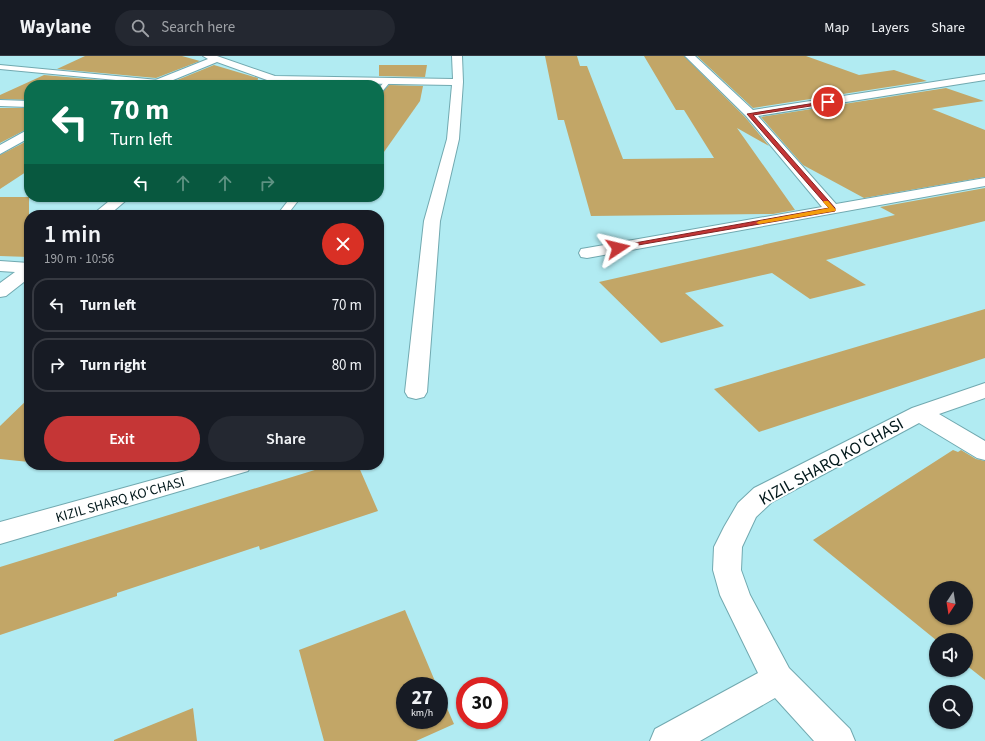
<!DOCTYPE html>
<meta charset="utf-8">
<style>
:root{--surface:#171b24;--page:#242831;--text:#f1f3f6;--muted:#9ea1a6;--line:#363941;--accent:#c53636}
body{margin:0;font-family:"Source Sans 3",sans-serif;background:var(--page);color:var(--text);height:100vh;display:flex;flex-direction:column;font-size:15px;white-space:nowrap}
*{box-sizing:border-box;margin:0}
p{font-size:13px;color:var(--muted)}
.icon{flex:none;width:22px;height:22px;fill:none;stroke:currentColor;stroke-width:2;stroke-linecap:round;stroke-linejoin:round}
.map{position:relative;flex:1;overflow:hidden}
.panel{position:absolute;left:24px;top:154px;width:360px;height:260px;display:flex;flex-direction:column;background:var(--surface);border-radius:16px;box-shadow:0 1px 3px #0004}
.panel>*{flex:none}
.top-card{position:absolute;left:24px;top:24px;width:360px;height:122px;border-radius:16px;box-shadow:0 1px 3px #0004;background:#0b6e4f;color:#fff;overflow:hidden}
.needle{width:26px;rotate:192deg}
.buttons{position:absolute;left:929px;top:525px;display:grid;gap:8px}
.buttons a{display:grid;place-items:center;width:44px;height:44px;border-radius:50%;background:var(--surface);box-shadow:0 1px 3px #0004;font-size:20px}
.speed{position:absolute;left:396px;top:621px;display:flex;gap:8px;font-size:20px;font-weight:700;text-align:center}
.speed>*{display:grid;place-content:center;width:52px;height:52px;border-radius:50%;background:var(--surface);box-shadow:0 1px 3px #0004;line-height:1}
.speed small{font-size:10px;font-weight:400}
.speed .limit{border:6px solid #d22;background:#fff;color:#111}
.pin{position:absolute;display:grid;place-items:center;width:34px;height:34px;color:#fff;margin:-17px;border:2px solid #fff;border-radius:50%;box-shadow:0 1px 4px #0007}
.me{position:absolute;width:44px;margin:-22px;rotate:80deg;stroke-linejoin:round;filter:drop-shadow(0 0 3px #0008)}
.turn{display:flex;align-items:center;gap:14px;height:84px;padding:0 20px;font-size:18px}
.turn .icon{width:52px;height:52px;stroke-width:2.5}
.turn b{display:block;font-size:28px;line-height:34px}
.lanes{display:flex;align-items:center;height:38px;padding:0 20px;background:#0003;justify-content:center;gap:20px;direction:ltr}
.lanes .off{opacity:.35}
.round{display:grid;place-items:center;flex:none;width:42px;height:42px;border-radius:21px;background:var(--page)}
.headline{display:flex;align-items:center;justify-content:space-between;height:68px;padding:0 20px}
h1{font-size:24px;font-weight:600;line-height:30px}
.cta{display:flex;gap:8px;margin-top:auto;padding:8px 20px}
.cta a{flex:1;height:46px;border-radius:24px;background:var(--accent);color:#fff;font-size:16px;font-weight:600;line-height:46px;text-align:center}
.cta a+a{background:var(--page);color:var(--text)}
ul{padding:0;list-style:none}
li{display:flex;align-items:center;gap:12px;height:54px;margin:0 8px 6px;padding:0 12px;border:2px solid var(--line);border-radius:16px}
li div{flex:1}
li b{display:block;font-size:15px}
li em{font-style:normal}
header{display:flex;align-items:center;gap:24px;box-sizing:border-box;height:56px;padding:0 20px;background:var(--surface);border-bottom:1px solid var(--line)}
header strong{font-size:19px}
nav{display:flex;gap:22px;margin-inline-start:auto;font-size:14px}
.search{width:280px;height:36px;background:var(--page);display:flex;align-items:center;gap:10px;box-sizing:border-box;padding:0 14px;border-radius:22px;color:var(--muted);font-size:15px}
.map>svg:first-child{display:block}
.building{fill:#c2a667;fill-rule:evenodd}
.lines{fill:none;stroke-linecap:round;stroke-linejoin:round}
.service-casing{stroke:#71a9b0;stroke-width:2}
.minor-casing{stroke:#71a9b0;stroke-width:2}
.service{fill:#fff;fill-rule:evenodd}
.minor{fill:#fff;fill-rule:evenodd}
.route{fill:#c53636;stroke:#802323}
.slow{fill:#f59e0b}
.labels{text-anchor:middle;stroke-width:4;stroke-linejoin:round;paint-order:stroke}
.street-label{font-size:14px;fill:#02181b;stroke:#fff}
.near-street-label{font-size:17px;fill:#02181b;stroke:#fff}
</style>
<header>
<strong>Waylane</strong>
<div class="search"><svg class="icon" aria-label="search" viewBox="0 0 24 24"><circle cx="10" cy="10" r="6"/><path d="M15 15l6 6"/></svg>Search here</div>
<nav><a>Map</a><a>Layers</a><a>Share</a></nav>
</header>
<div class="map">
<svg width="985" height="685" viewBox="0 0 985 685">
<rect width="100%" height="100%" fill="#b1ebf2"/>
<!-- building -->
<g class="building">
<path d="M 85,0 L 182,0 L 200,5 L 156,22 L 57,13 Z"/>
<path d="M 545,0 L 577,0 L 580,10 L 587,10 L 623,103 L 714,102 L 684,54 L 676,54 L 644,0 L 684,0 L 745,61 L 769,90 L 737,72 L 795,154 L 773,158 L 591,160 L 564,64 L 558,64 Z"/>
<path d="M 697,0 L 806,0 L 859,19 L 894,14 L 927,25 L 753,52 Z"/>
<path d="M 214,9 L 258,22 L 257,29 L 165,29 Z"/>
<path d="M 379,9 L 427,9 L 425,21 L 379,20 Z"/>
<path d="M 44,19 L 146,28 L 29,29 L 29,44 L 0,43 L 0,39 Z"/>
<path d="M 389,29 L 423,30 L 420,45 L 379,103 L 379,39 Z"/>
<path d="M 946,32 L 984,45 L 932,53 L 985,74 L 985,121 L 864,142 L 803,109 L 761,61 Z"/>
<path d="M 0,52 L 29,52 L 29,72 L 0,87 Z"/>
<path d="M 29,84 L 29,114 L 0,133 L 0,99 Z"/>
<path d="M 985,132 L 985,165 L 826,204 L 866,229 L 810,243 L 772,217 L 685,237 L 724,270 L 661,287 L 599,226 L 895,159 L 880,151 Z"/>
<path d="M 0,141 L 29,141 L 29,201 L 0,200 Z"/>
<path d="M 985,253 L 985,302 L 759,376 L 714,333 Z"/>
<path d="M 29,342 L 29,406 L 0,403 L 0,370 Z"/>
<path d="M 953,394 L 958,396 L 961,394 L 976,403 L 985,405 L 985,624 L 966,609 L 966,584 L 936,584 L 813,484 ZM 936,532 L 966,532 L 966,562 L 936,562 Z"/>
<path d="M 331,409 L 358,409 L 378,455 L 260,494 L 259,490 L 117,537 L 117,540 L 0,579 L 0,511 Z"/>
<path d="M 405,554 L 437,630 L 405,630 L 405,664 L 439,664 L 439,634 L 454,668 L 416,685 L 324,685 L 299,594 Z"/>
<path d="M 193,652 L 197,685 L 114,685 L 114,684 Z"/>
</g>
<g class="lines">
<defs>
<g id="service">
<path d="M 0,9 L 158,24 L 161,26 L 158,28 L 0,13 Z"/>
<path d="M 385,25 L 390,26 L 381,37 L 379,38 L 379,32 Z"/>
<path d="M 291,141 L 301,141 L 287,159 L 277,159 Z"/>
</g>
<g id="minor">
<path d="M 203,0 L 217,0 L 275,20 L 453,23 L 452,0 L 462,0 L 463,26 L 459,83 L 440,165 L 427,336 L 424,341 L 416,343 L 408,341 L 405,336 L 424,165 L 447,83 L 452,29 L 277,26 L 273,29 L 262,29 L 267,24 L 217,6 L 161,29 L 147,29 L 148,27 L 208,3 Z"/>
<path d="M 685,0 L 695,0 L 753,54 L 985,18 L 985,24 L 758,60 L 836,148 L 985,122 L 985,130 L 587,202 L 581,201 L 579,197 L 581,193 L 587,192 L 822,151 L 746,60 Z"/>
<path d="M 0,44 L 29,45 L 29,51 L 0,50 Z"/>
<path d="M 29,73 L 29,82 L 0,98 L 0,89 Z"/>
<path d="M 114,141 L 130,141 L 109,159 L 92,159 Z"/>
<path d="M 0,205 L 29,207 L 29,222 L 6,240 L 0,241 L 0,227 L 15,216 L 0,215 Z"/>
<path d="M 985,327 L 985,342 L 939,358 L 985,385 L 985,404 L 977,402 L 919,367 L 772,446 L 756,461 L 742,491 L 741,514 L 750,539 L 789,612 L 850,673 L 855,685 L 814,685 L 775,642 L 700,685 L 650,685 L 655,673 L 758,617 L 720,539 L 713,514 L 714,491 L 724,471 L 738,447 L 754,432 L 912,352 Z"/>
<path d="M 207,409 L 251,409 L 248,415 L 0,488 L 0,466 Z"/>
</g>
</defs>
<!-- service casing -->
<use href="#service" class="service-casing"/>
<!-- minor casing -->
<use href="#minor" class="minor-casing"/>
<!-- service -->
<use href="#service" class="service"/>
<!-- minor -->
<use href="#minor" class="minor"/>
</g>
<!-- route -->
<path class="route" d="M 828,45 L 830,47 L 753,59 L 835,152 L 835,155 L 615,193 L 615,190 L 618,190 L 829,152 L 747,58 Z"/>
<!-- slow -->
<path class="slow" d="M 824,145 L 828,145 L 836,154 L 835,155 L 759,168 L 756,167 L 759,165 L 829,152 L 823,146 Z"/>
<g class="labels">
<!-- street labels -->
<g class="street-label">
<text transform="translate(120 443) rotate(-16)" y="5">KIZIL SHARQ KO'CHASI</text>
</g>
<!-- near-street labels -->
<g class="near-street-label">
<text transform="translate(831 405) rotate(-29)" y="6">KIZIL SHARQ KO'CHASI</text>
</g>
</g>
</svg>
<div class="buttons">
<a><svg class="needle" viewBox="-14 -14 28 28"><path d="M0-13l5 13h-10z" fill="#e53935"/><path d="M0 13l5-13h-10z" fill="#9ea1a6"/></svg></a>
<a><svg class="icon" aria-label="sound" viewBox="0 0 24 24"><path d="M4 9h4l5-4v14l-5-4H4zM17 9q2 3 0 6"/></svg></a>
<a><svg class="icon" aria-label="search" viewBox="0 0 24 24"><circle cx="10" cy="10" r="6"/><path d="M15 15l6 6"/></svg></a>
</div>
<div class="speed"><div>27<small>km/h</small></div><div class="limit">30</div></div>
<div class="pin" style="left:828px;top:46px;background:#d93025"><svg class="icon" aria-label="arrive" viewBox="0 0 24 24"><path d="M6 21V4h12l-3 4 3 4H6"/></svg></div>
<svg class="me" style="left:618px;top:192px" viewBox="-20 -20 40 40"><path d="M0-17L14 15 0 8-14 15z" fill="#c53636" stroke="#fff" stroke-width="4"/></svg>
<div class="top-card">
<div class="turn"><svg class="icon" aria-label="left" viewBox="0 0 24 24"><path d="M17 20v-9H6M10 6l-5 5 5 5"/></svg><div><b>70 m</b>Turn left</div></div>
<div class="lanes"><svg class="icon" aria-label="left" viewBox="0 0 24 24"><path d="M17 20v-9H6M10 6l-5 5 5 5"/></svg><svg class="icon off" aria-label="ahead" viewBox="0 0 24 24"><path d="M12 20V5M6 11l6-6 6 6"/></svg><svg class="icon off" aria-label="ahead" viewBox="0 0 24 24"><path d="M12 20V5M6 11l6-6 6 6"/></svg><svg class="icon off" aria-label="right" viewBox="0 0 24 24"><path d="M7 20v-9h11M14 6l5 5-5 5"/></svg></div>
</div>
<section class="panel">
<div class="headline"><div><h1>1 min</h1><p>190 m · 10:56</p></div><a class="round" style="background:#d93025;color:#fff"><svg class="icon" aria-label="close" viewBox="0 0 24 24"><path d="M6 6l12 12M18 6L6 18"/></svg></a></div>
<ul>
<li><svg class="icon" aria-label="left" viewBox="0 0 24 24"><path d="M17 20v-9H6M10 6l-5 5 5 5"/></svg><div><b>Turn left</b></div><em>70 m</em></li>
<li><svg class="icon" aria-label="right" viewBox="0 0 24 24"><path d="M7 20v-9h11M14 6l5 5-5 5"/></svg><div><b>Turn right</b></div><em>80 m</em></li>
</ul>
<div class="cta"><a>Exit</a><a>Share</a></div>
</section>
</div>
